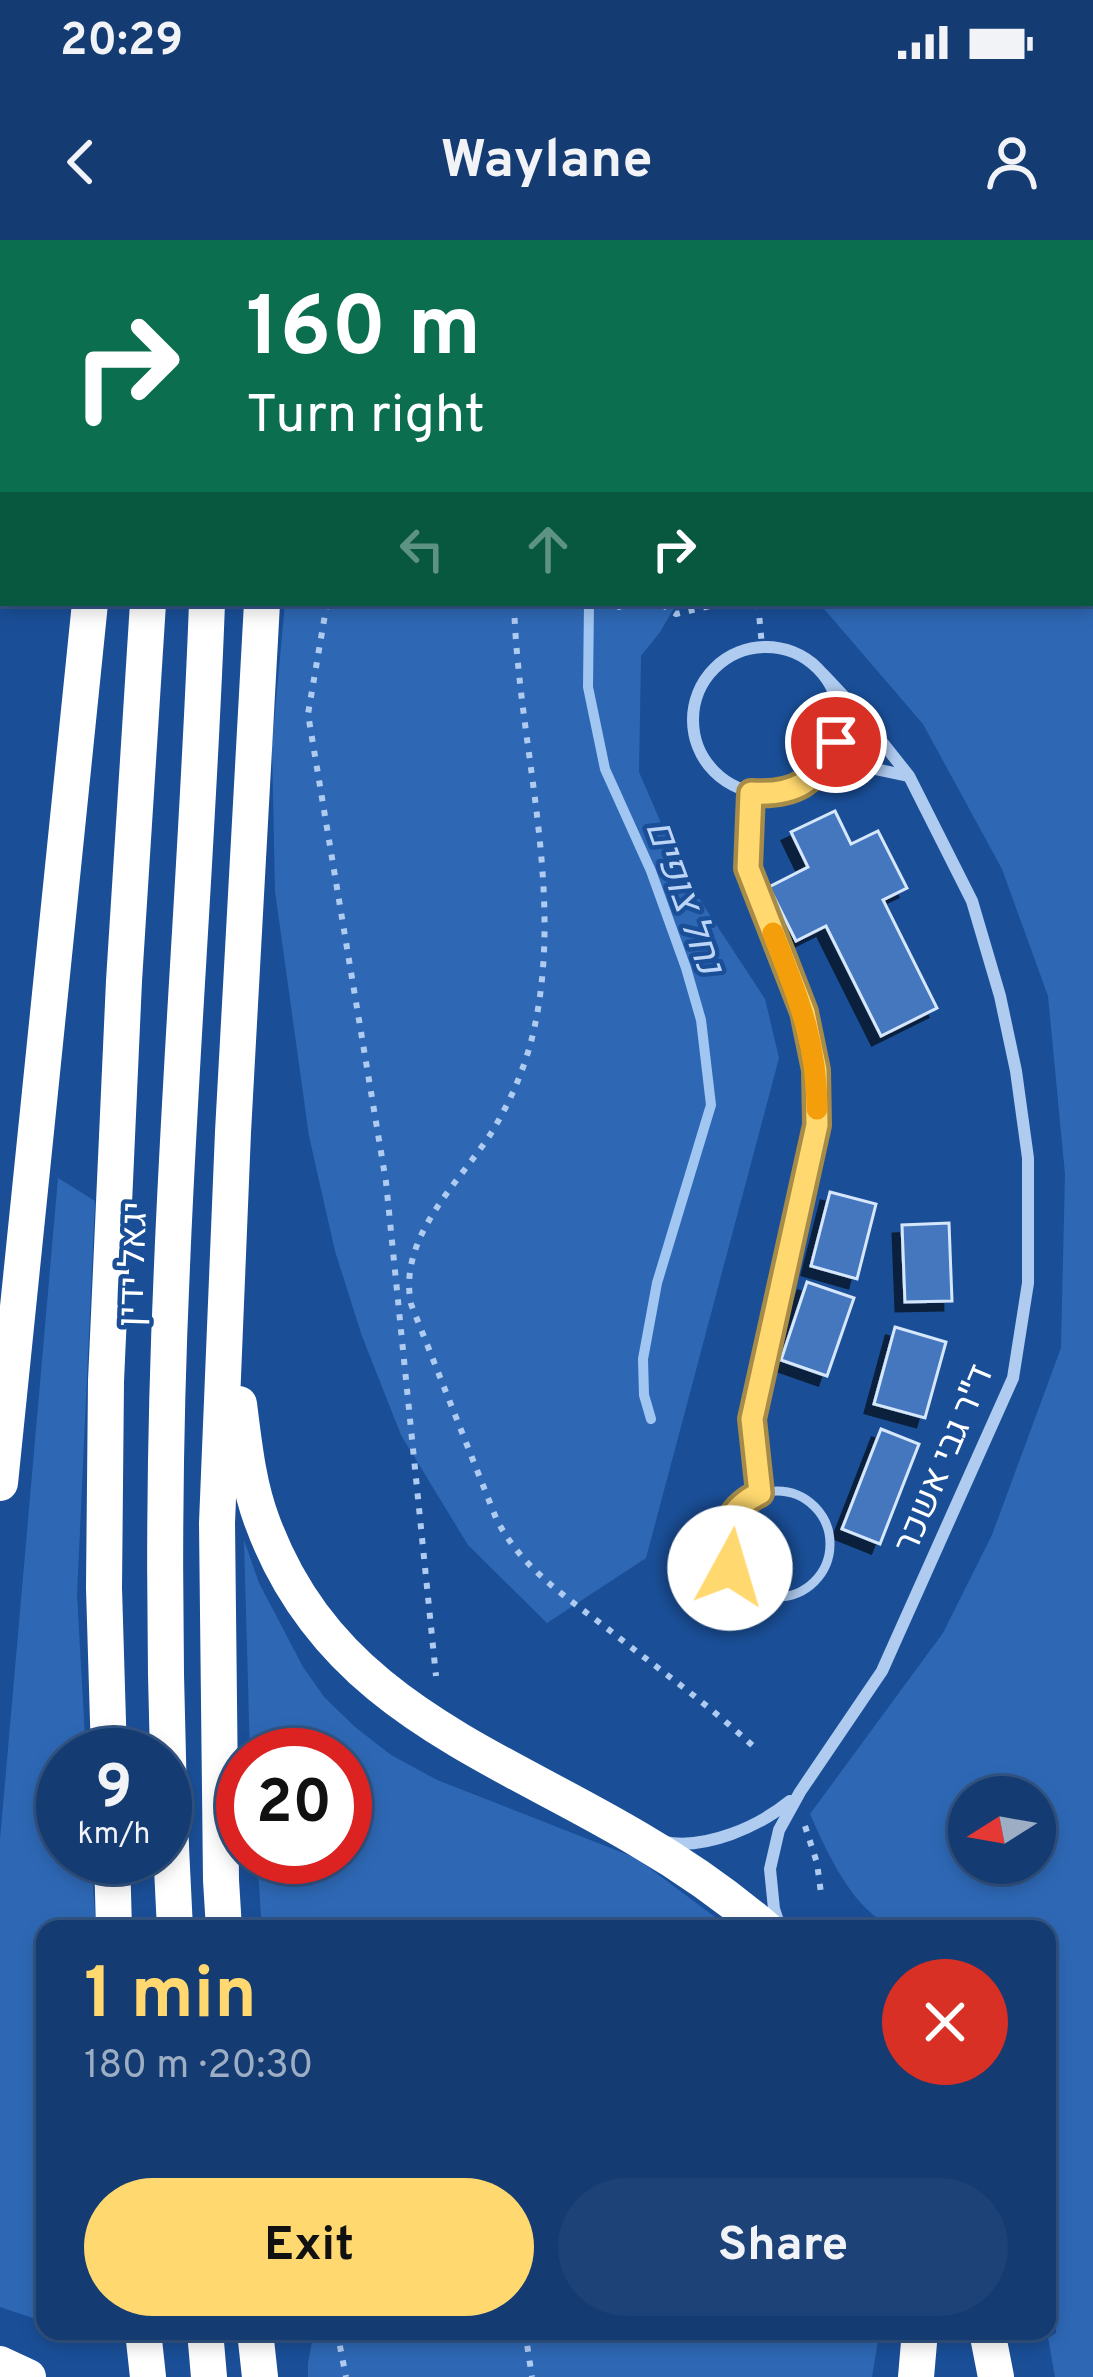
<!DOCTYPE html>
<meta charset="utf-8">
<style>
:root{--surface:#143b72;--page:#1d4277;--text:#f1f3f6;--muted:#9dadc4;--line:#335584;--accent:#ffd86f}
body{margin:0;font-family:Overpass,Heebo,sans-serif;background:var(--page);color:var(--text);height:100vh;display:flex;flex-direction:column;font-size:45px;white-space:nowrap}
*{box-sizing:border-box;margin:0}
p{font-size:39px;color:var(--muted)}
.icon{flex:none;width:66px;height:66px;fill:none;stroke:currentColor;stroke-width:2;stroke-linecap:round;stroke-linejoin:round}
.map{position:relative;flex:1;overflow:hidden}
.sheet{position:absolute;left:36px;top:1680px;width:1020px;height:420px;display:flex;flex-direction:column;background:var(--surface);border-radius:24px;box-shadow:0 6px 18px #0003,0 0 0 3px var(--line)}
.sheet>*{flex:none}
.hud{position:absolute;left:0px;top:0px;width:1095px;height:366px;box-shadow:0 6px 18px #0003,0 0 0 3px var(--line);background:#0b6e4f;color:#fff;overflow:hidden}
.needle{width:78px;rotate:259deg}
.tools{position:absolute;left:948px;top:1536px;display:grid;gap:24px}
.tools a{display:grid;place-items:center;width:108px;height:108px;border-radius:50%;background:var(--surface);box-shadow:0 6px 18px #0003,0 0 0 3px var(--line);font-size:60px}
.speed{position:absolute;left:36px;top:1488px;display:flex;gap:24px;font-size:60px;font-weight:700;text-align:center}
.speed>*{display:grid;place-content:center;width:156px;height:156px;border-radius:50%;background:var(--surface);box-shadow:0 6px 18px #0003,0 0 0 3px var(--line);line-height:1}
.speed small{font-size:30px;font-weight:400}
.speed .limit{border:18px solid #d22;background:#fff;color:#111}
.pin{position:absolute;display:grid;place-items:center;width:102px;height:102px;color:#fff;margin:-51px;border:6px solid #fff;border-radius:50%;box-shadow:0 3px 12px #0007}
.me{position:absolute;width:132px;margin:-66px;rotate:6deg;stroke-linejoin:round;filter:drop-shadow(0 0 9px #0008)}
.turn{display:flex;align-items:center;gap:42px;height:252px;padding:0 48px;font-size:54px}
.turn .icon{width:156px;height:156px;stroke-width:2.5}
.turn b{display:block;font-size:84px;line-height:102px}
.lanes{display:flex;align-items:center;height:114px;padding:0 48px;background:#0003;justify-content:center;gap:60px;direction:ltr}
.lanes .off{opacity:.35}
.round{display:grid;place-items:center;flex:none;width:126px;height:126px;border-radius:63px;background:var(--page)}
.overview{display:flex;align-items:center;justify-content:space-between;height:204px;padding:0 48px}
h1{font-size:72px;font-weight:700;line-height:90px;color:var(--accent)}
.action{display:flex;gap:24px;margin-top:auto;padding:24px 48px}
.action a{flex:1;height:138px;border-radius:72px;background:var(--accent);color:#111;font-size:48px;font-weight:700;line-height:138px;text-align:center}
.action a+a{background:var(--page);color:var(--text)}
.status{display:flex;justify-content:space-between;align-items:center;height:84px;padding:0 60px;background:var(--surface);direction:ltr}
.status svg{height:33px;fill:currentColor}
header{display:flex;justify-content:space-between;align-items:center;height:156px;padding:0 48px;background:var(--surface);font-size:54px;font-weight:700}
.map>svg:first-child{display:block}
.green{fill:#2e68b5;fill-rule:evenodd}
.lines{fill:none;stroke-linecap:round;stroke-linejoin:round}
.stream{stroke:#a2c6f2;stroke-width:10}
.building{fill:#4477bf;stroke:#d6e6fb;stroke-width:3;filter:url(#shadow)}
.path{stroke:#afcbf0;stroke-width:6;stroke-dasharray:6 9;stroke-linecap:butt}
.lane{stroke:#afcbf0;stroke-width:9}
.street{stroke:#afcbf0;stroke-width:12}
.highway{stroke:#fff;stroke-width:36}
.route-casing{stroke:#a68c48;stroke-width:30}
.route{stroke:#ffd86f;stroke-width:21}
.slow{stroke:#f59e0b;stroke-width:21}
.labels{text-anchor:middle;stroke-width:9;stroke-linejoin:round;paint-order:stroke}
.street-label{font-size:36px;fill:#fff;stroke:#1a4f98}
.water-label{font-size:39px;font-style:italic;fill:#bcd5f7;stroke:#1a4f98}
</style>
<div class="status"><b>20:29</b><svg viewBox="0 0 49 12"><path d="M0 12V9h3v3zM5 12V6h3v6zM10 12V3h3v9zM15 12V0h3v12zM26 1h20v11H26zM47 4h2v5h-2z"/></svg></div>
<header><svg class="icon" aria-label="back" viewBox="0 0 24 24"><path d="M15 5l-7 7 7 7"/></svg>Waylane<svg class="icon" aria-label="person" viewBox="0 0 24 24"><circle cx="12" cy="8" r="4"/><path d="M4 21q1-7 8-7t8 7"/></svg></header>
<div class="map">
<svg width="1093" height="2137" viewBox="0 0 1093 2137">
<defs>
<filter id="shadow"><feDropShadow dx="-9" dy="9" stdDeviation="0" flood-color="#0009"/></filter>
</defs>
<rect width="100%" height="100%" fill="#1a4f98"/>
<!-- green -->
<g class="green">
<path d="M 316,0 L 1093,0 L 1093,2137 L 1055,2137 L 1048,2098 L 1056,2093 L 1054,2066 L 1047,2046 L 1047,1689 L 895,1689 C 852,1669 829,1616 810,1574 L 943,1393 L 992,1295 L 1061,1108 L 1065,934 L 1048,756 L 1002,629 L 923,484 L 819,363 L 1092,363 L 1092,3 L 316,3 ZM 1035,1557 L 1035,1623 L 969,1623 L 969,1557 Z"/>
<path d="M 285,363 L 677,363 L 660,392 L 641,416 L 639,532 L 683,634 L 765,759 L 779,818 L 646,1318 L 547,1383 L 468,1305 L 401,1195 L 362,1096 L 335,1011 L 309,896 L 275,651 L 272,505 Z"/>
<path d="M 58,938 L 95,961 L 77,1355 L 86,1515 L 63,1515 L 63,1617 L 91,1617 L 96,1689 L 45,1689 L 45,2082 L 0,2067 L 0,1600 Z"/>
<path d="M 244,1300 L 259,1343 L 303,1427 L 324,1457 L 355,1487 L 391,1515 L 437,1540 L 636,1618 L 731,1689 L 262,1689 L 257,1617 L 345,1617 L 345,1515 L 250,1515 Z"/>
<path d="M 314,2091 L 878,2091 L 879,2095 L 872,2137 L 308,2137 L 308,2123 Z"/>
</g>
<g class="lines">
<!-- stream -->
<g class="stream">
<path d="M 615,0 L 616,3"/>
<path d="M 589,363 L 588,447 L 605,529 L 651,631 L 686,728 L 701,780 L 711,865 L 657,1043 L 643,1119 L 644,1155 L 651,1179"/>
</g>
</g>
<!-- building -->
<g class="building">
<path d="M 835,571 L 851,604 L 878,591 L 907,648 L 883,660 L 937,768 L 881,796 L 826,686 L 796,701 L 769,647 L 808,627 L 791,592 Z"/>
<path d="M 830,952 L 876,964 L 857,1039 L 811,1026 Z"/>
<path d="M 949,983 L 952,1061 L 905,1062 L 902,985 Z"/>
<path d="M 807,1042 L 854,1058 L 827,1136 L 781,1120 Z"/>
<path d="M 895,1087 L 946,1102 L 925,1178 L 874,1164 Z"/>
<path d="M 881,1189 L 919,1204 L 880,1304 L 842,1289 Z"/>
</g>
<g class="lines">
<!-- path -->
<g class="path">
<path d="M 373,0 L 373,3"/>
<path d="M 553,3 L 553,0"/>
<path d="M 770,3 L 771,0"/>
<path d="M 327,363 L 308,474 L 386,942 L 436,1436"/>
<path d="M 514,363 C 518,508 568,658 531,802 C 522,835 508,866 490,895 C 456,946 398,998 411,1064 L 496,1278 C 521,1328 565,1356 608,1389 C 657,1428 708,1464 754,1507"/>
<path d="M 597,363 L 600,366 L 602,363"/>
<path d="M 618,363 L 619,367 L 632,363"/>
<path d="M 647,363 L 661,364 L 676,374 L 710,366 L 758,366"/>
<path d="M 758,363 L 762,406"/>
<path d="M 805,1586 L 817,1623 L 821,1653"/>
<path d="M 337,2091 L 346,2137"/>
<path d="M 525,2091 L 532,2137"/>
</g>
<!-- lane -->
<g class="lane">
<path d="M 751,553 L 747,628 L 804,772 L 816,830 L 817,885 L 751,1179 L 760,1253"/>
<circle cx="777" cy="1304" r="53"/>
</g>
<!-- street -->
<g class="street">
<circle cx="766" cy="480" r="73"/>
<path d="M 811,540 L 861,526 L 908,536"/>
<path d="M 664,1602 C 706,1610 758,1587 790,1561"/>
<path d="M 780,1687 L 774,1669 L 770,1629 L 779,1590 L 800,1552 L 882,1431 L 1013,1138 L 1028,1043 L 1028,918 L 1016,831 L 1000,756 L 972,661 L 909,536 L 855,468 L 824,435"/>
</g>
<!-- highway -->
<g class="highway">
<path d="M 156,0 L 156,3"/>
<path d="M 117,3 L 118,0"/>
<path d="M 215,3 L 215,0"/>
<path d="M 290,3 L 290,0"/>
<path d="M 239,1164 C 244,1203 248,1244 262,1281 C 328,1462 488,1510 638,1599 C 683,1625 726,1655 766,1689"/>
<path d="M 0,1243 L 90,363"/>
<path d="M 109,1515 L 104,1348 L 106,1141 L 124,741 L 148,363"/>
<path d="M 112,1617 L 114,1689"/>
<path d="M 175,1689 C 163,1469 162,1246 172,1026 C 181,805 199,584 207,363"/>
<path d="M 224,1689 L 221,1640 L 217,1283 L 233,892 L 262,363"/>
<path d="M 143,2091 L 148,2137"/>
<path d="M 205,2091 L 209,2137"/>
<path d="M 255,2091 L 260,2137"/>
<path d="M 987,2091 L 996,2137"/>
<path d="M 0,2124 L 28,2137"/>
<path d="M 916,2137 L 920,2091"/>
</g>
</g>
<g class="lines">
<defs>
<path id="route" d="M 730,1328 C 720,1293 726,1270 760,1253 L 752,1179 L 817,885 L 816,830 L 804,772 L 748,628 L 751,553 C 795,556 817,542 836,502"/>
</defs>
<!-- route casing -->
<use href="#route" class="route-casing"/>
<!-- route -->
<use href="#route" class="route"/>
<!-- slow -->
<path class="slow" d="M 773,693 C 797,755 817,800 817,869"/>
</g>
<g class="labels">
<!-- street labels -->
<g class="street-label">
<text transform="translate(131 1024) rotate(-88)" y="13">יגאל ידין</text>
<text transform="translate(942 1218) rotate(-67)" y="13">ד"ר גבי אשכר</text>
</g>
<!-- water labels -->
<g class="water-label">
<text transform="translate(686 656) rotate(70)" y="14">נחל צופים</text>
</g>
</g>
</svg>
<div class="tools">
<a><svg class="needle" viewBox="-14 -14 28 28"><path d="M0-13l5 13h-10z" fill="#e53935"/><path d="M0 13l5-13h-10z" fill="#9dadc4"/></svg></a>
</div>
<div class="speed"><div>9<small>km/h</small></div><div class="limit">20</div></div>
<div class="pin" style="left:836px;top:502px;background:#d93025"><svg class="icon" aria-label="arrive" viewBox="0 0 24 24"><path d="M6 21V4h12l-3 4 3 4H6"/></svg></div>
<svg class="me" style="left:730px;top:1328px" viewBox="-20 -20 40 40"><circle r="19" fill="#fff"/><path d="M0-13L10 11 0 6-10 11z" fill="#ffd86f"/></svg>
<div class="hud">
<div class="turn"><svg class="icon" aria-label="right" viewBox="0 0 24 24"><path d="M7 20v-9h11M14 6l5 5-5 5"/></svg><div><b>160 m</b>Turn right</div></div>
<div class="lanes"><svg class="icon off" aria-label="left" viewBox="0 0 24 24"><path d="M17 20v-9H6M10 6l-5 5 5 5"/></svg><svg class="icon off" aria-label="ahead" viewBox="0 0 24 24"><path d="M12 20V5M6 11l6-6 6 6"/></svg><svg class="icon" aria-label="right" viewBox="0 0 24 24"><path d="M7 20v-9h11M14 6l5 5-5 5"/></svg></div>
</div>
<section class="sheet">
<div class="overview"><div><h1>1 min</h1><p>180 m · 20:30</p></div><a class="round" style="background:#d93025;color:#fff"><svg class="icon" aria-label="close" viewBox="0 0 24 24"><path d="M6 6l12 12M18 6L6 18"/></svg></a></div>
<div class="action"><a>Exit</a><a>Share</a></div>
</section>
</div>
